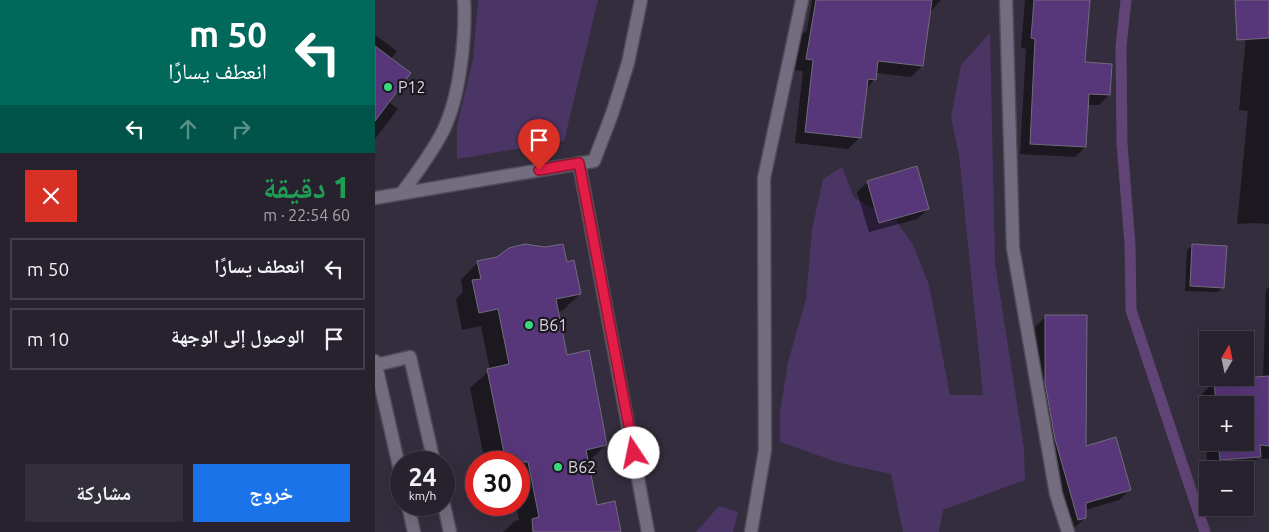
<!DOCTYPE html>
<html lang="ar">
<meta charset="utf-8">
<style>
:root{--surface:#27222e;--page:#332f3a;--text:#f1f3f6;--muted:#a4a4aa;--line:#433f4a;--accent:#1a73e8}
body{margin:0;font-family:Ubuntu,"Noto Naskh Arabic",sans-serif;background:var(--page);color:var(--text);direction:rtl;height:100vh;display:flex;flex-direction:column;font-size:19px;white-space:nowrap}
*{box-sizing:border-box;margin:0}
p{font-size:16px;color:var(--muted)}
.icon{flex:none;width:28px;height:28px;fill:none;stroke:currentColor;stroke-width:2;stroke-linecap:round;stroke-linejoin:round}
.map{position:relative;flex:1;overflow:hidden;direction:ltr}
.drawer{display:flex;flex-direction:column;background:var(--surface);width:375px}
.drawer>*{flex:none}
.guide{background:#00695c;color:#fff;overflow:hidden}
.needle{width:32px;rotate:9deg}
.controls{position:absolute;left:824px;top:331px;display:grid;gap:10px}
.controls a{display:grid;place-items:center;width:55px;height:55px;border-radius:0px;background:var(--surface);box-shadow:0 5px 20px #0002,0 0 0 1px var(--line);font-size:25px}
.speed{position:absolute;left:15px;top:451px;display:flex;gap:10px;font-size:25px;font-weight:700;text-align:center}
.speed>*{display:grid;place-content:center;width:65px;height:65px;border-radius:50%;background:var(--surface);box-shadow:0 5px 20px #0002,0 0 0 1px var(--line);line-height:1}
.speed small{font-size:12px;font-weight:400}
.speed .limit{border:8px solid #d22;background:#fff;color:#111}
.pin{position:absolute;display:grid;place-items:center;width:42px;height:42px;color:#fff;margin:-51px -21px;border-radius:50% 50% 50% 0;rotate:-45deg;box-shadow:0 0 5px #0007}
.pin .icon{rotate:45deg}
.me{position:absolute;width:55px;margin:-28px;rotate:349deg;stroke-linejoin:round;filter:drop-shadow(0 0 4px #0008)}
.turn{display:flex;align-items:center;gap:18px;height:105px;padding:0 25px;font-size:22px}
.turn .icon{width:65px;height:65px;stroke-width:2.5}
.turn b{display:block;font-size:35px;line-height:42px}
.lanes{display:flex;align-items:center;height:48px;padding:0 25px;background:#0003;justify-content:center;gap:25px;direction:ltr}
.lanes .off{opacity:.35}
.round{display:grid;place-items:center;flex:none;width:52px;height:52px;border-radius:0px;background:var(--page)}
.overview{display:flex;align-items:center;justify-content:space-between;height:85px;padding:0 25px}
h1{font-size:30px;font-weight:800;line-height:38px;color:#1e9e55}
.action{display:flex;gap:10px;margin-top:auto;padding:10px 25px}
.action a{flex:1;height:58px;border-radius:0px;background:var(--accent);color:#fff;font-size:20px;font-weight:800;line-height:58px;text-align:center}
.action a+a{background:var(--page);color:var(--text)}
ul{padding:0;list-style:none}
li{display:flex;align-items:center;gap:15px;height:62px;margin:0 10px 8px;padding:0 15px;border:2px solid var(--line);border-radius:0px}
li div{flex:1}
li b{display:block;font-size:19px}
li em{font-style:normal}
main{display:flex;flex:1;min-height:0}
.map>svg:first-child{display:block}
.green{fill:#4b3565}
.shadow{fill:#0007;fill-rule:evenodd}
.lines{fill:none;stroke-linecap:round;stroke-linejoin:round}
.stream{stroke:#604476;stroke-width:11}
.building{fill:#57377a;stroke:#726b7c}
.minor-casing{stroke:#514b58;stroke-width:15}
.minor{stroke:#746d7f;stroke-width:12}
.route-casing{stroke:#92132f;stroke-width:12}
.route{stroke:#e11d48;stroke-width:9}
.poi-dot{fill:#37d880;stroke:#1a171e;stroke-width:2}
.labels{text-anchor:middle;stroke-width:4.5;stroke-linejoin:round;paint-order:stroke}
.poi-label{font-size:16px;fill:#d9d5df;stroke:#1a171e;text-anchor:start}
</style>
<main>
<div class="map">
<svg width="894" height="532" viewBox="0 0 894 532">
<rect width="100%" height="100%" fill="#342d3d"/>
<!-- green -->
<g class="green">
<path d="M 103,0 L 223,0 L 189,141 L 82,159 L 82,126 L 98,59 Z"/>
<path d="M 615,33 L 620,263 L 649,448 L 650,480 L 568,510 L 564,532 L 528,532 L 516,474 L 465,463 L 405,442 L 405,412 L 413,362 L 431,299 L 437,230 L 448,179 L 467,167 L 479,198 L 520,219 L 538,245 L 554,285 L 575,395 L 608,395 L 584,155 L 576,117 L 586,65 Z"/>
<path d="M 344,506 L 363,512 L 358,532 L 321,532 Z"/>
</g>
<!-- shadow -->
<g class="shadow">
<path d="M 437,0 L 566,0 L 555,12 L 547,66 L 536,77 L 501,73 L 500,79 L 491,89 L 484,138 L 473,149 L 420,143 L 428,71 L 420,70 L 426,35 L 432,30 Z"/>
<path d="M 650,0 L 714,0 L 708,63 L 734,95 L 724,105 L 712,105 L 710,147 L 700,157 L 645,154 L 651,49 L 646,48 Z"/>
<path d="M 894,15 L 894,224 L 880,223 L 862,224 L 873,111 L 864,110 L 872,26 Z"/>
<path d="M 0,35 L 22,51 L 16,59 L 13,101 L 23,109 L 0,139 Z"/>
<path d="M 493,182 L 553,209 L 542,219 L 494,232 L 482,192 Z"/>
<path d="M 818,245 L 848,287 L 843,292 L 810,291 L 812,250 Z"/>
<path d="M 103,262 L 191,263 L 205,294 L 187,311 L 182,312 L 191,356 L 231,445 L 212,463 L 221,506 L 245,532 L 128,532 L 140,521 L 144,520 L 141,505 L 144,505 L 144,462 L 110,462 L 95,388 L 115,370 L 106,326 L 87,330 L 81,299 L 88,292 L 86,280 Z"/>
<path d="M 894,287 L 894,459 L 883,458 L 872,469 L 833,470 L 827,394 L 839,382 L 888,378 L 891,290 ZM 832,405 L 870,405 L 870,442 L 832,442 Z"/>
<path d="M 670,317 L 710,447 L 754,490 L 744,500 L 710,510 L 710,518 L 699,528 L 693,529 L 660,394 L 660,327 Z"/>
</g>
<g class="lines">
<!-- stream -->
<path class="stream" d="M 751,0 L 746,47 L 747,143 L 755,245 L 756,310 L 830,532"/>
</g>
<!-- building -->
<g class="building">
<path d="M 441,0 L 557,0 L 548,66 L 503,61 L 501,80 L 493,79 L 486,138 L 430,132 L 438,60 L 431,59 Z"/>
<path d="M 659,0 L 715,0 L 710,62 L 737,64 L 735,95 L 714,94 L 711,147 L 655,144 L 660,39 L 656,38 Z"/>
<path d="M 860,0 L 894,0 L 894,38 L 862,40 Z"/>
<path d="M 0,46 L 36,73 L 0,121 Z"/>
<path d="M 542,166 L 554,209 L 504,223 L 492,181 Z"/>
<path d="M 150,244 L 170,247 L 188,244 L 192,262 L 199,260 L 206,294 L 181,299 L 192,355 L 214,350 L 232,445 L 211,450 L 222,505 L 240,501 L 246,532 L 158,532 L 157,519 L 164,517 L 153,462 L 131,462 L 112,369 L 134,364 L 123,309 L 104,313 L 97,280 L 106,279 L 102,261 L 122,257 L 134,248 Z"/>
<path d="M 817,244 L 852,246 L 849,288 L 815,286 Z"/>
<path d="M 670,315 L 712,315 L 711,446 L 741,437 L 756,490 L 711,503 L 711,518 L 703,520 L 680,439 L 670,383 Z"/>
<path d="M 894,376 L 894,446 L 885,445 L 886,457 L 845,460 L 843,442 L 870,442 L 870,405 L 841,405 L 839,380 Z"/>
</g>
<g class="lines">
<defs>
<g id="minor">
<path d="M 631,0 L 638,248 L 681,494 L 693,532"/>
<path d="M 204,163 L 273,532"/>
<path d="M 27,193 C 42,172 58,152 69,129 C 85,95 91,37 89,0"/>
<path d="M 0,198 L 219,161 L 237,114 L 253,63 L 266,0"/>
<path d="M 0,361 L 26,475"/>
<path d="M 1,365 L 35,357 L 59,462"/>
<path d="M 33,505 L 39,532"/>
<path d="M 69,505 L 75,532"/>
<path d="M 376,532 L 390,450 L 389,178 L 427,0"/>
</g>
</defs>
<!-- minor casing -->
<use href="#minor" class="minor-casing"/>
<!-- minor -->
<use href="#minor" class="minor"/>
</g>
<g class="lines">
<defs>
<path id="route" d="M 164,170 L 204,163 L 259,453"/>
</defs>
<!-- route casing -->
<use href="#route" class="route-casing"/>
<!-- route -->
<use href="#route" class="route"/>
</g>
<!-- markers -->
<g class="poi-dot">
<circle cx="13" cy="87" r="5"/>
<circle cx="154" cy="325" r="5"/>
<circle cx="183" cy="467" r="5"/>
</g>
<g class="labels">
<!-- poi labels -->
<g class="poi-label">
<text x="23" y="93">P12</text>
<text x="164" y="331">B61</text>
<text x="193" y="473">B62</text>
</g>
</g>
</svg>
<div class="controls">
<a><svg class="needle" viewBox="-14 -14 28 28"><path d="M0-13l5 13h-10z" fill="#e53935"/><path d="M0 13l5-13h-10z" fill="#a4a4aa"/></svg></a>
<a>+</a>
<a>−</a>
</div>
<div class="speed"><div>24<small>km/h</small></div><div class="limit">30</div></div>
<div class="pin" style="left:164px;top:170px;background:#d93025"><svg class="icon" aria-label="arrive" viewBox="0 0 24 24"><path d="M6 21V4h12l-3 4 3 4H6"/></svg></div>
<svg class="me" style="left:259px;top:453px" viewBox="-20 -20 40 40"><circle r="19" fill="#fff"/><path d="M0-13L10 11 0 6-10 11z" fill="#e11d48"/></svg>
</div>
<section class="drawer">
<div class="guide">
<div class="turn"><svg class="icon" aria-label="left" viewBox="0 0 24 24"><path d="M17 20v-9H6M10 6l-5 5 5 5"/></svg><div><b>50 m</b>انعطف يسارًا</div></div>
<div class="lanes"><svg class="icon" aria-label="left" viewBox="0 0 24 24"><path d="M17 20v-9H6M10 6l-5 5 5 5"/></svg><svg class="icon off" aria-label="ahead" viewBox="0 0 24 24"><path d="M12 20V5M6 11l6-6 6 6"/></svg><svg class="icon off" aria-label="right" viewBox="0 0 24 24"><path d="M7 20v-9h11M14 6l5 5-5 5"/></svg></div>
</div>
<div class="overview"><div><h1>1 دقيقة</h1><p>60 m · 22:54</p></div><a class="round" style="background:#d93025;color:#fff"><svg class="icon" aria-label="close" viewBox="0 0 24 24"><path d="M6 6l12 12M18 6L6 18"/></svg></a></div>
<ul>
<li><svg class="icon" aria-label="left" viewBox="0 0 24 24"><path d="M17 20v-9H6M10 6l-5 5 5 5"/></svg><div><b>انعطف يسارًا</b></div><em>50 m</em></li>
<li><svg class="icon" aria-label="arrive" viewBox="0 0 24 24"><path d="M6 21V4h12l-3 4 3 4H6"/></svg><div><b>الوصول إلى الوجهة</b></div><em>10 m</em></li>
</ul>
<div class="action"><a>خروج</a><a>مشاركة</a></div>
</section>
</main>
